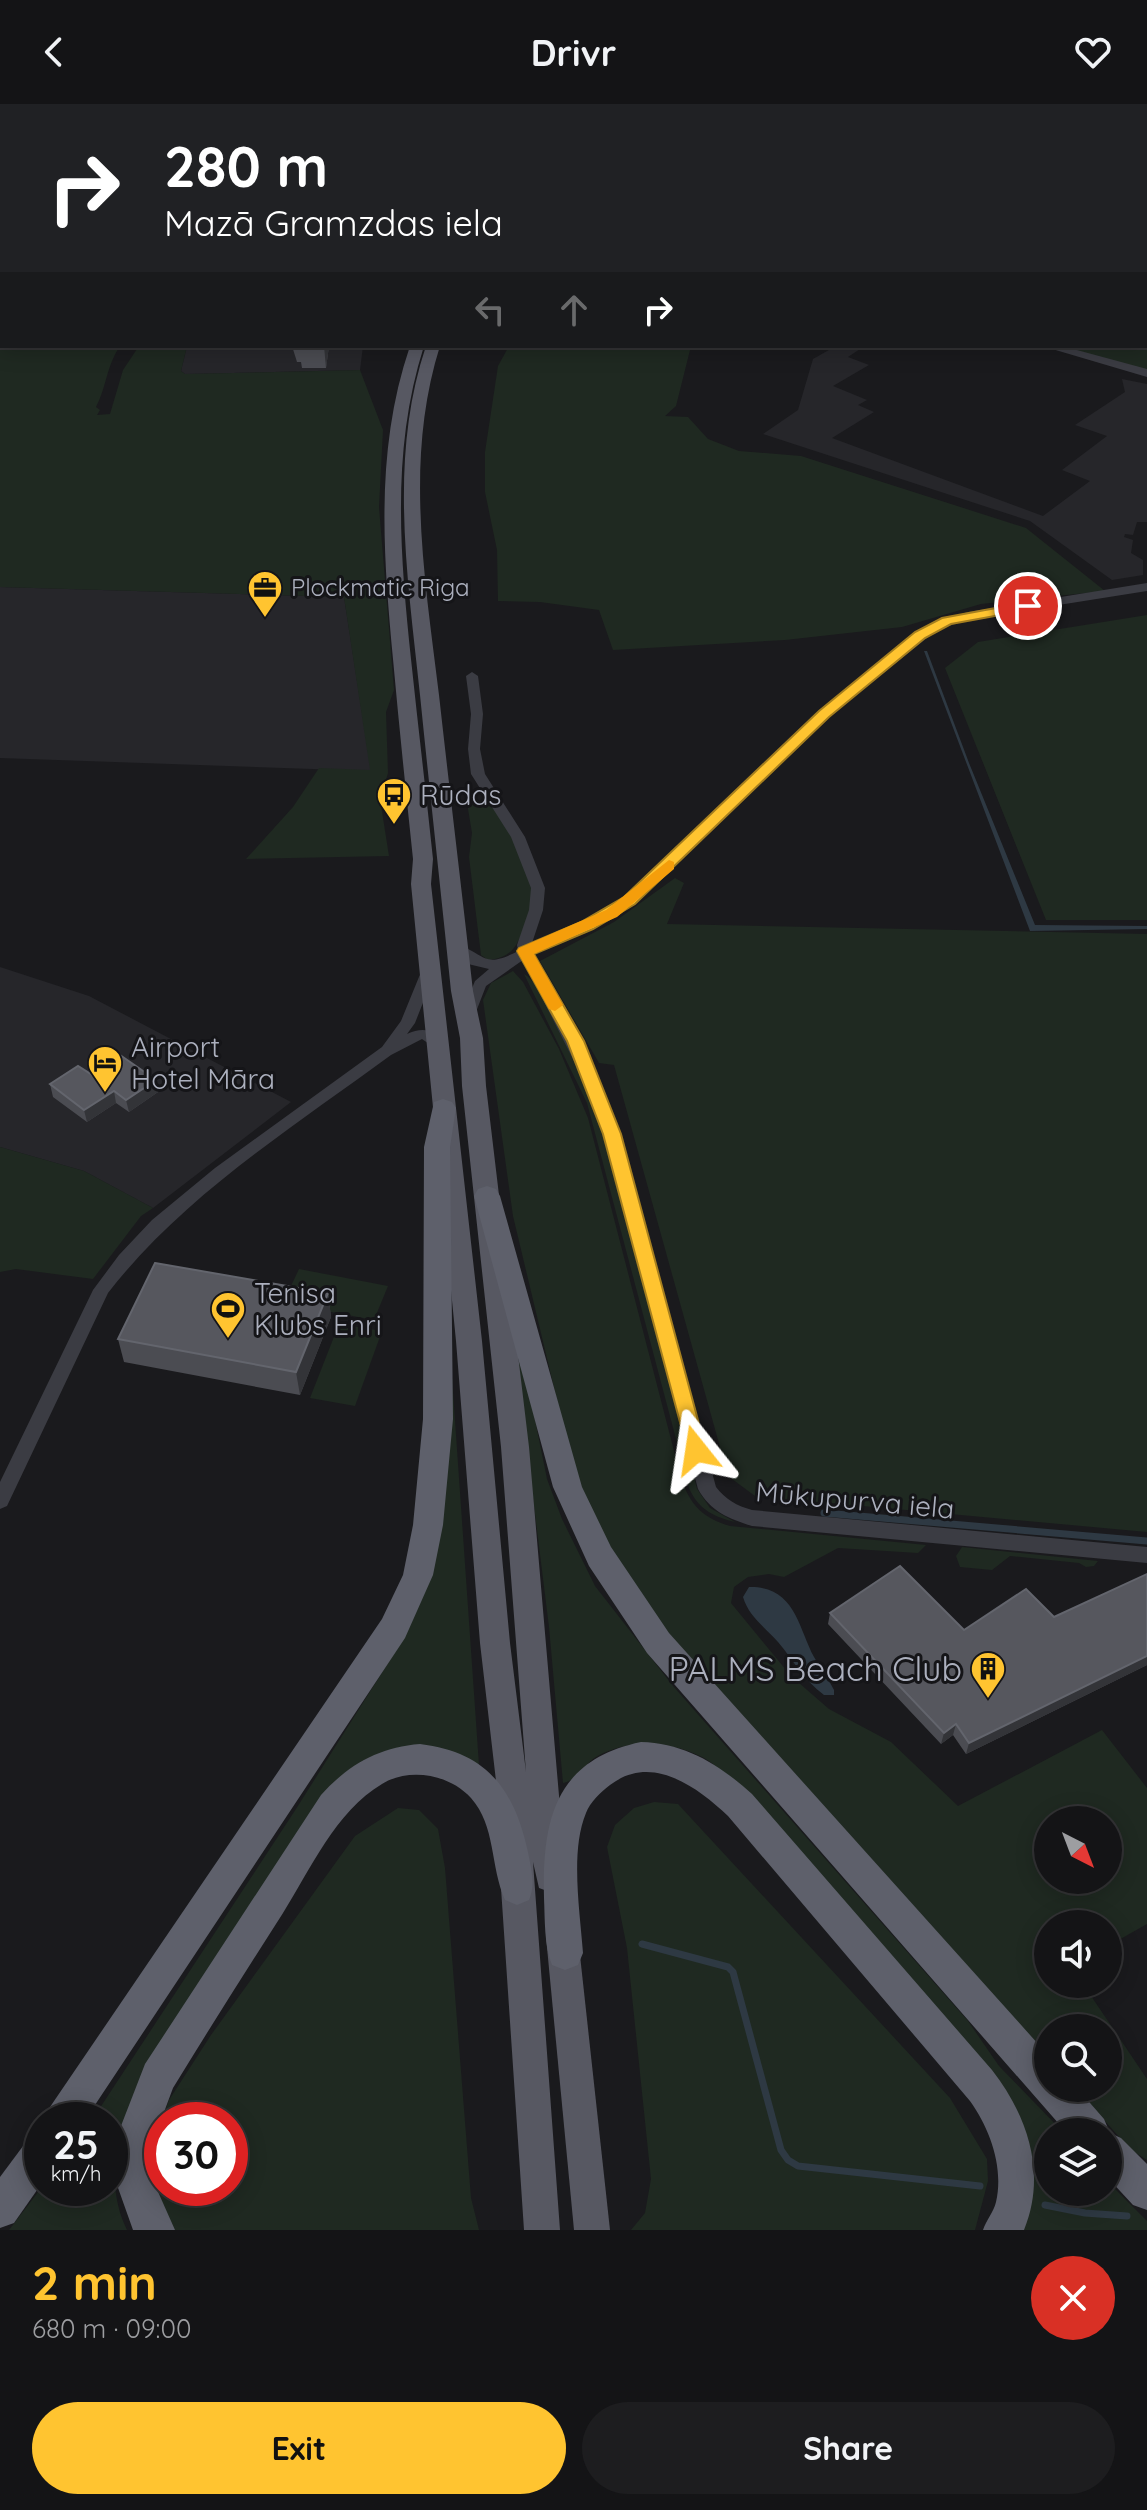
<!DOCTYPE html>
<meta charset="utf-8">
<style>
:root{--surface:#141416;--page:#1d1d1f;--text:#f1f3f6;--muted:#9d9ea1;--line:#333335;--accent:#ffc430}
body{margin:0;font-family:Quicksand,sans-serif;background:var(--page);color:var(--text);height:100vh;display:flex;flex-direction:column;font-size:30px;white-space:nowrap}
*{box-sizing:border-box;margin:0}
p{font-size:26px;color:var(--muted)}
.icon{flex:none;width:44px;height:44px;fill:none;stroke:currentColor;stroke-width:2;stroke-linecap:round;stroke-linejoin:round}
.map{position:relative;height:2126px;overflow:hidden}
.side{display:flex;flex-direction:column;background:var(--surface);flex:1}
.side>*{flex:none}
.guide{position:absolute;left:0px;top:0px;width:1148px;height:244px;box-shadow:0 4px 20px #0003,0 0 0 2px var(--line);background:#202124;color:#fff;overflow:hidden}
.needle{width:52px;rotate:138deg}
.buttons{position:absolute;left:1034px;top:1702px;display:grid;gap:16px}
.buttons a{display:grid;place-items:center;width:88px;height:88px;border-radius:50%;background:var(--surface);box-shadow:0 4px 20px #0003,0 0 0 2px var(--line);font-size:40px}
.speed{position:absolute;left:24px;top:1998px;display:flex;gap:16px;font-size:40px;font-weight:700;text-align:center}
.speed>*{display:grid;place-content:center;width:104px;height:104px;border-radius:50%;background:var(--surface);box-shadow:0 4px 20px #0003,0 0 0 2px var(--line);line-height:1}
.speed small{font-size:20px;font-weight:400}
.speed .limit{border:12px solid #d22;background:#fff;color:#111}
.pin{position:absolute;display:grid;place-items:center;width:68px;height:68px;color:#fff;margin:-34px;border:4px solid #fff;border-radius:50%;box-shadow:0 2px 8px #0007}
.me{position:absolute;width:88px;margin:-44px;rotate:345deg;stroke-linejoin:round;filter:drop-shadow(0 0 6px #0008)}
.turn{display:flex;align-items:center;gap:28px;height:168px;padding:0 32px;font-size:36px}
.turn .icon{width:104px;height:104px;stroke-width:2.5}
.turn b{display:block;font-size:56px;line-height:68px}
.lanes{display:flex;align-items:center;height:76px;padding:0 32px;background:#0003;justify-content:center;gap:40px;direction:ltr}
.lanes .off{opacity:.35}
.round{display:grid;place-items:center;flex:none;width:84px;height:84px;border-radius:42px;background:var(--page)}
.headline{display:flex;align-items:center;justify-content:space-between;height:136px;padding:0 32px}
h1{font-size:48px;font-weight:700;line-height:60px;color:var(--accent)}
.button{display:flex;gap:16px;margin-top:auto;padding:16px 32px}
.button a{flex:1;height:92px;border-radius:48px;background:var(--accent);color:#111;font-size:32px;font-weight:700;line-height:92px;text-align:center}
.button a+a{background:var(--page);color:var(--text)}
header{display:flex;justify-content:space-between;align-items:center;height:104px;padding:0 32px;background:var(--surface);font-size:36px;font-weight:700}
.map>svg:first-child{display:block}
.built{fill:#26262a}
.green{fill:#1f2921;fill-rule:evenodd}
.water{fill:#2e3943}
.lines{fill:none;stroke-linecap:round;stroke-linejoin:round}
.stream{stroke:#2e3943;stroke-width:7}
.minor{fill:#3b3c43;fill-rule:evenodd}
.tertiary{fill:#3b3c43;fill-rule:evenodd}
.primary{fill:#575862;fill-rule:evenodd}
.trunk{fill:#5e606b;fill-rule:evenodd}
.wall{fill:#4b4c52}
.shaded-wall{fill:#333438}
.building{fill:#56575e;stroke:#63656d;stroke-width:2}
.route{fill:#ffc430;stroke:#a67f1f;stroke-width:2}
.slow{fill:#f59e0b}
.labels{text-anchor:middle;stroke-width:6;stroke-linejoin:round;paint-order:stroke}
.far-poi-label{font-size:24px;fill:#acb0be;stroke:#151518;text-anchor:start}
.poi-label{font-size:28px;fill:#acb0be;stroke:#151518;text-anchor:start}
.street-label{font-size:28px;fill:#acb0be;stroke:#151518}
.near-poi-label{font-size:34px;fill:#acb0be;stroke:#151518;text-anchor:end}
</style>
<header><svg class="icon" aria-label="back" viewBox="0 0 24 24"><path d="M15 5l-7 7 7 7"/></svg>Drivr<svg class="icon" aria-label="heart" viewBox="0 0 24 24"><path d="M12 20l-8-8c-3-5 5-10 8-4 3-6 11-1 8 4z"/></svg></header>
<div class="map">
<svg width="1147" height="2126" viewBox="0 0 1147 2126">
<rect width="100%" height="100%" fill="#1a1a1d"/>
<!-- built -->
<g class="built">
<path d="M 187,242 L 363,242 L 360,266 L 185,270 L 181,267 Z"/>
<path d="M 836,242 L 860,245 L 848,253 L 869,261 L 833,282 L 867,296 L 858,301 L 874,308 L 832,334 L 1043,412 L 1090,377 L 1062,366 L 1107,332 L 1075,321 L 1125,288 L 1122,275 L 1147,280 L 1147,418 L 1137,418 L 1133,431 L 1125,430 L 1124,433 L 1133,436 L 1131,449 L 1143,456 L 1143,471 L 1112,476 L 1030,417 L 763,330 L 798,306 L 813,255 Z"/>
<path d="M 0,483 L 344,493 L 371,667 L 0,654 Z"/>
<path d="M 0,863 L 89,892 L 291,998 L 153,1104 L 84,1067 L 0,1043 Z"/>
</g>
<!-- green -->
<g class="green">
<path d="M 1147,170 L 1147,266 L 1057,242 L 1146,242 Z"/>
<path d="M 0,182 L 2,242 L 120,242 C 106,263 107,282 96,303 L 100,306 L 97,311 L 110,310 L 123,266 L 139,242 L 187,242 L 181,267 L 185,270 L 360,266 L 383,326 L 379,403 L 394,586 L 386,608 L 388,669 L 380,695 L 389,752 L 246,755 L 293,703 L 319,664 L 370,666 L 344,493 L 0,483 Z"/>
<path d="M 509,242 L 691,242 L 676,302 L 665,312 L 688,313 L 708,335 L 739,347 L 801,352 L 1026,424 L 1105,487 L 981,500 L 902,523 L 785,536 L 613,546 L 599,506 L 540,498 L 498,497 L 497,446 L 485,388 L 485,348 L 498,262 Z"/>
<path d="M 1147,511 L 1147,816 L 1046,816 L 945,564 L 978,538 Z"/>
<path d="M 491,698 C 506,722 536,767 533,796 C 532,805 526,817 523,826 C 516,845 509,854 488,856 L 481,851 L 469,753 L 472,729 L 467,699 Z"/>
<path d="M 675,774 L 684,779 L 667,820 L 1147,830 L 1147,1428 L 755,1392 L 728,1372 L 614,961 L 599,959 L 540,857 L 614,818 Z"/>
<path d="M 513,867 L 523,878 L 559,945 L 588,1014 L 681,1374 C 690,1401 703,1414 730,1422 L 926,1441 L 918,1449 L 838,1444 L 784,1473 L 769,1470 L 748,1473 L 734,1483 L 731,1499 L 791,1572 L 829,1605 L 891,1638 L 958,1702 L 1102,1626 L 1147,1684 L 1147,1820 L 1108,1842 L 1108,1820 L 1048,1820 L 1048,1880 L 1083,1880 L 1147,1975 L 1147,2056 L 1131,2046 L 1075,1984 L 1108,1984 L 1108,1924 L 1048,1924 L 1048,1955 L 681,1550 L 599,1427 L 573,1363 L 513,1112 L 483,896 L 491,879 ZM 1048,1716 L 1108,1716 L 1108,1776 L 1048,1776 Z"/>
<path d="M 524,870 C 546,881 594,997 603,1025 C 639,1143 666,1265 697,1385 L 710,1404 L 735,1418 C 714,1413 698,1405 689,1384 L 587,999 Z"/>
<path d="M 0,1043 L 84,1067 L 153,1104 L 141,1112 L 93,1175 L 16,1165 L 0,1168 Z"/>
<path d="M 299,1165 L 388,1182 L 374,1216 L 283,1199 Z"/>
<path d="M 339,1220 L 382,1227 L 355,1302 L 310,1294 Z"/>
<path d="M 521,1247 L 547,1375 L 562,1415 L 595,1482 L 673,1582 L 968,1917 L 999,1962 L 1063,2028 L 1048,2028 L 1048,2088 L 1108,2088 L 1108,2078 L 1147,2117 L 1147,2126 L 1018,2126 L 1024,2045 L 735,1679 C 724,1670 712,1657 700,1652 C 668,1637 627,1635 596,1653 C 584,1660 577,1677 563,1679 L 549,1523 L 515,1248 Z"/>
<path d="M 451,1259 L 479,1661 C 433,1642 429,1640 380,1652 L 141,1973 C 120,2022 102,2075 127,2126 L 9,2126 L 42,2083 L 110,2084 L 110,2016 L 92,2016 L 296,1705 L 400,1540 Z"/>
<path d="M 962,1443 L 1098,1457 L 1094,1462 L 1086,1463 L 1079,1459 L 1010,1452 L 992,1466 L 960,1463 L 956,1452 Z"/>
<path d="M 654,1698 L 678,1700 L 950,1994 L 987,2055 L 988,2077 L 975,2126 L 631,2126 L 645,2109 L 651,2075 L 627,1844 L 607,1743 L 615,1721 L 634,1704 Z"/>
<path d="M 398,1704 L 419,1706 L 438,1725 L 445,1764 L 471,2094 L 479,2126 L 172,2126 L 157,2102 L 152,2069 L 157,2028 L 169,1996 L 211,1931 L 355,1732 ZM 162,2016 L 230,2016 L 230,2084 L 162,2084 Z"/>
</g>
<!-- water -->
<g class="water">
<path d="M 924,547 L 927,547 L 969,659 L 1035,821 L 1147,822 L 1147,825 L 1030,827 Z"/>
<path d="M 749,1483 C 795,1482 798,1523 814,1553 C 820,1564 828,1574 834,1586 L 834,1591 L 824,1591 C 803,1575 794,1557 778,1538 C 765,1523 749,1513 743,1493 Z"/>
</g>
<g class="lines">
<!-- stream -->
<g class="stream">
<path d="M 824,1409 L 1147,1437"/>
<path d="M 642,1840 L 728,1863 L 733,1868 L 781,2046 L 788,2056 L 798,2062 L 980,2082"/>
<path d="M 1045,2101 L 1085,2109 L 1127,2112"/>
</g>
<!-- minor -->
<g class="minor">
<path d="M 1147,479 L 1147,487 L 970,515 L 937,526 L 828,613 L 635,800 L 616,813 L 534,850 L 591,959 L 620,1030 L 716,1383 C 725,1395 737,1402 752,1406 L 1147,1443 L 1147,1459 L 752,1422 C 729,1415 710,1407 698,1385 L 604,1030 L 575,959 L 523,856 L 486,882 L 474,913 L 469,914 L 462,909 L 475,877 L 489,865 L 468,860 L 450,845 L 457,840 C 486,851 484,865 518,847 L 517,841 L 529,806 L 531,784 L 511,733 L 471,670 L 468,645 L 471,610 L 466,572 L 472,568 L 478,572 L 483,610 L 480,645 L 485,670 L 525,733 L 545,784 L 543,806 L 532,839 L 606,807 L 625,794 L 820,607 L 929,520 L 968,508 Z"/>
<path d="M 428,863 L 435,868 L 415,919 L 407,930 C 422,923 434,925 445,938 L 442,942 L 432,942 L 422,935 L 391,951 C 292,1024 184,1091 108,1189 L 7,1402 L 0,1405 L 0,1378 L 93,1186 L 119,1151 L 152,1116 L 215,1064 L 382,943 L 401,917 L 421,868 Z"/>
</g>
<!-- tertiary -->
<g class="tertiary">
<rect x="0" y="171" width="2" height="8"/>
<path d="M 1042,242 L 1062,242 L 1147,265 L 1147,273 Z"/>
</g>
<!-- primary -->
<g class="primary">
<path d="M 706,0 L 721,0 L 705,2 Z"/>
<path d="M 1080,0 L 1097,0 L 1079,2 Z"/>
<path d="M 410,242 L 424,242 C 391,345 400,449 411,555 C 418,622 426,688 433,755 L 431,780 L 482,1237 L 510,1539 L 526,1668 L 501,1343 L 462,982 L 460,934 L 451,887 C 441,788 430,690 420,591 C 408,475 388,355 426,242 L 440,242 C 404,356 425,475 439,591 C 450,690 462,788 473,887 L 483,934 L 486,982 L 529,1343 L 566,1773 L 561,1784 L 550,1788 L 539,1784 L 533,1758 L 560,2126 L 524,2126 L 501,1784 L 501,1720 L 480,1539 L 456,1237 L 411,780 L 413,755 C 406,688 399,622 393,555 C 383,448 375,345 410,242 Z"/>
<path d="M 562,1817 L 574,1822 L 578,1833 L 610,2126 L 574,2126 L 546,1833 L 550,1822 Z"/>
</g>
<!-- trunk -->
<g class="trunk">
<path d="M 443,995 L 452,998 L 456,1004 L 450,1043 L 453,1315 L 443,1421 L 433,1471 L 405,1534 L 85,2016 L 44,2016 L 50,2003 L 382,1515 L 403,1471 L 413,1421 L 423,1315 L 424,1043 L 434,998 Z"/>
<path d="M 487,1082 L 496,1085 L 500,1092 L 582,1383 L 611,1443 L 669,1529 L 1048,1951 L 1048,1984 L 1077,1984 L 1104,2015 L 1110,2029 L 1121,2034 L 1147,2060 L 1147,2106 L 1133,2101 L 1108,2074 L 1108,2028 L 1066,2028 L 647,1549 L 589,1462 L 553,1383 L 474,1092 L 478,1085 Z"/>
<path d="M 641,1638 C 685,1639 720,1661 752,1690 L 992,1966 C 1028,2012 1047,2070 1024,2126 L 983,2126 C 986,2117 994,2107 996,2098 C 1004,2063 990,2025 970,1997 L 728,1712 C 697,1683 652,1649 610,1681 C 601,1688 590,1698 586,1709 C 570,1747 580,1808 583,1849 L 578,1861 L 565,1866 L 552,1861 C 544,1841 545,1816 544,1794 C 542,1716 555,1656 641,1638 Z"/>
<path d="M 420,1640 C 487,1648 514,1685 528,1748 C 531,1765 536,1780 529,1796 L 517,1801 L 505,1796 C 490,1762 496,1722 471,1694 C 449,1670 409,1663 382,1680 C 336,1707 310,1766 283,1809 C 246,1867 209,1925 173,1984 L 157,2027 L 155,2081 L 175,2126 L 133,2126 L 117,2081 L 119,2027 L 145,1960 L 321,1691 C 348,1661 379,1643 420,1640 Z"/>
<path d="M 42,2028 L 42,2079 L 14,2119 L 0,2124 L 0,2073 L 29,2034 Z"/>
</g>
</g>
<!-- wall -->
<g class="wall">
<path d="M 292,242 L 329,242 L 326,264 L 302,264 L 301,258 L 297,258 Z"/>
<path d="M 156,976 L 158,988 L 129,1008 L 116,999 L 87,1018 L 53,993 L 50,980 L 105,979 Z"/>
<path d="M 328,1189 L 331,1213 L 300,1291 L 124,1258 L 118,1235 Z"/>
<path d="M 1147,1470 L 1147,1561 L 966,1650 L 953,1631 L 941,1640 L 828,1520 L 830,1509 L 964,1526 L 1054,1513 Z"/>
</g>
<!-- shaded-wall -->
<g class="shaded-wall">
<path d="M 324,242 L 329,242 L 326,264 Z"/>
<path d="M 156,976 L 158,988 L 129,1008 L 126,996 Z"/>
<path d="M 114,987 L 116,999 L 87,1018 L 84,1006 Z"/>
<path d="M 328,1189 L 331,1213 L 300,1291 L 296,1268 Z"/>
<path d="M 1147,1552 L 1147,1561 L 966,1650 L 969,1639 Z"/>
<path d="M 956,1620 L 953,1631 L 941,1640 L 944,1629 Z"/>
</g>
<!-- building -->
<g class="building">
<path d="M 120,951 L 156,976 L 126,996 L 114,987 L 84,1006 L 50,980 L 78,962 L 105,979 L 107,960 Z"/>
<path d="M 155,1159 L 328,1189 L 296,1268 L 118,1235 Z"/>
<path d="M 900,1462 L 964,1526 L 1026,1485 L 1054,1513 L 1147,1470 L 1147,1552 L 969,1639 L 956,1620 L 944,1629 L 830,1509 Z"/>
</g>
<!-- route -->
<path class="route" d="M 1028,498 L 1033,500 L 1033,505 L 951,520 L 925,534 L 829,613 L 635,800 L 593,825 L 534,850 L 584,937 L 621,1030 L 706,1346 L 703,1352 L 696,1354 L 689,1352 L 603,1030 L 567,937 L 517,847 L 519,844 L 581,818 L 624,793 L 819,607 L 915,528 L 942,514 Z"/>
<!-- slow -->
<path class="slow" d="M 669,756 L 674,758 L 674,765 L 617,813 L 534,850 L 563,901 L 555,907 L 549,905 L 517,847 L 519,844 L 606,806 Z"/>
<!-- icons -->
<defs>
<symbol id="office-pin" viewBox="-11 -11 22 30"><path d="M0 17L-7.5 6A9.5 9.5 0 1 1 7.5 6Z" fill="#ffc430" stroke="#151518"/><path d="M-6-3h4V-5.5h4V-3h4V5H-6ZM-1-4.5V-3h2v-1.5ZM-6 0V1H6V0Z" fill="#111"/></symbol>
<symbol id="bus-pin" viewBox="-11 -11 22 30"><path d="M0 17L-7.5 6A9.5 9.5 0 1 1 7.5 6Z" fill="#ffc430" stroke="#151518"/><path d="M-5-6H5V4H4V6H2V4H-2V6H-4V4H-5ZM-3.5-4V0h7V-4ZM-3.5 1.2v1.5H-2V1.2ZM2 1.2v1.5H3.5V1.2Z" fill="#111"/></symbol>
<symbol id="hotel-pin" viewBox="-11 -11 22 30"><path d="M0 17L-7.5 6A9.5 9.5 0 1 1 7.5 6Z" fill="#ffc430" stroke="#151518"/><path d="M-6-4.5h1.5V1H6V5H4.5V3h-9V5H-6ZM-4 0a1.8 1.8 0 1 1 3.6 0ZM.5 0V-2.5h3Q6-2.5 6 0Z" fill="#111"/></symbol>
<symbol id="stadium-pin" viewBox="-11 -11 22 30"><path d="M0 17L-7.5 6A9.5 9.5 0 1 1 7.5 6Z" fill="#ffc430" stroke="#151518"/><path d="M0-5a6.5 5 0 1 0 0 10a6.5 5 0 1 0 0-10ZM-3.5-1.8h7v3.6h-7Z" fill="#111"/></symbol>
<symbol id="building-pin" viewBox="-11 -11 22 30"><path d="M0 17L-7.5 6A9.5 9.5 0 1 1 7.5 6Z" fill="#ffc430" stroke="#151518"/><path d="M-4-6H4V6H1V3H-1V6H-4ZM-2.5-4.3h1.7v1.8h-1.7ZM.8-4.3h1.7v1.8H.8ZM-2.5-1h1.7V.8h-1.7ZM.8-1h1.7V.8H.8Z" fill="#111"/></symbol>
</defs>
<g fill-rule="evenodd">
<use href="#office-pin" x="245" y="464" width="40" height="54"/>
<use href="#bus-pin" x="374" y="671" width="40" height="54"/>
<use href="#hotel-pin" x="85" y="939" width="40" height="54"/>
<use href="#stadium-pin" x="208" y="1185" width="40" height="54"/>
<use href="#building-pin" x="968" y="1545" width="40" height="54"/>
</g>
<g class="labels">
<!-- far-poi labels -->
<g class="far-poi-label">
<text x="291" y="492">Plockmatic Riga</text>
</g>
<!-- poi labels -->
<g class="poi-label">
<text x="420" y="701">Rūdas</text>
<text x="131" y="953">Airport<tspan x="131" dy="32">Hotel Māra</tspan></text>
<text x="254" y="1199">Tenisa<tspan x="254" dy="32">Klubs Enri</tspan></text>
</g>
<!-- street labels -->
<g class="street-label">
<text transform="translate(855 1396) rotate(5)" y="10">Mūkupurva iela</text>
</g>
<!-- near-poi labels -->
<g class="near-poi-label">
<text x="962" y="1577">PALMS Beach Club</text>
</g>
</g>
</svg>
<div class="buttons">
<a><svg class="needle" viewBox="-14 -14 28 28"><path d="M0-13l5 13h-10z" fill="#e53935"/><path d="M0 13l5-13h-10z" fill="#9d9ea1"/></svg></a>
<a><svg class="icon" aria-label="sound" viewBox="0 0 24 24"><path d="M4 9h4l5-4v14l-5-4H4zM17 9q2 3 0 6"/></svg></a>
<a><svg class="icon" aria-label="search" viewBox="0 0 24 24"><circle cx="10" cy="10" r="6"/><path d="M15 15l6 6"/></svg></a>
<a><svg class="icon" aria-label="layers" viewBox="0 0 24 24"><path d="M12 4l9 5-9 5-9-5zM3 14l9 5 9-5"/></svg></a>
</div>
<div class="speed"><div>25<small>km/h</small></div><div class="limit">30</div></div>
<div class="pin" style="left:1028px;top:502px;background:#d93025"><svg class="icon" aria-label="arrive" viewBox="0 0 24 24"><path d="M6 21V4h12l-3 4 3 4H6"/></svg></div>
<svg class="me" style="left:696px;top:1346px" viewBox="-20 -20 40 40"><path d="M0-17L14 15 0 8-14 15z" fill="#ffc430" stroke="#fff" stroke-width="4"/></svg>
<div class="guide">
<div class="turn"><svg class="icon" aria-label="right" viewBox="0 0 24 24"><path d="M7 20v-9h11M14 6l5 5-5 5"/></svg><div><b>280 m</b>Mazā Gramzdas iela</div></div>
<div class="lanes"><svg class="icon off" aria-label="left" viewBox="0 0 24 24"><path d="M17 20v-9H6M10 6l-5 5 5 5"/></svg><svg class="icon off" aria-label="ahead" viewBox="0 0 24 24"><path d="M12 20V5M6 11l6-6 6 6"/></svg><svg class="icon" aria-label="right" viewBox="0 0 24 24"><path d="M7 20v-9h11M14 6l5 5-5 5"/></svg></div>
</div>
</div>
<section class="side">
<div class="headline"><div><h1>2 min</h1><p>680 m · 09:00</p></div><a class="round" style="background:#d93025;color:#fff"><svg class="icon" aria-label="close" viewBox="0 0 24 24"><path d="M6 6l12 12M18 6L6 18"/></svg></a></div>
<div class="button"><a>Exit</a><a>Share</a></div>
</section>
